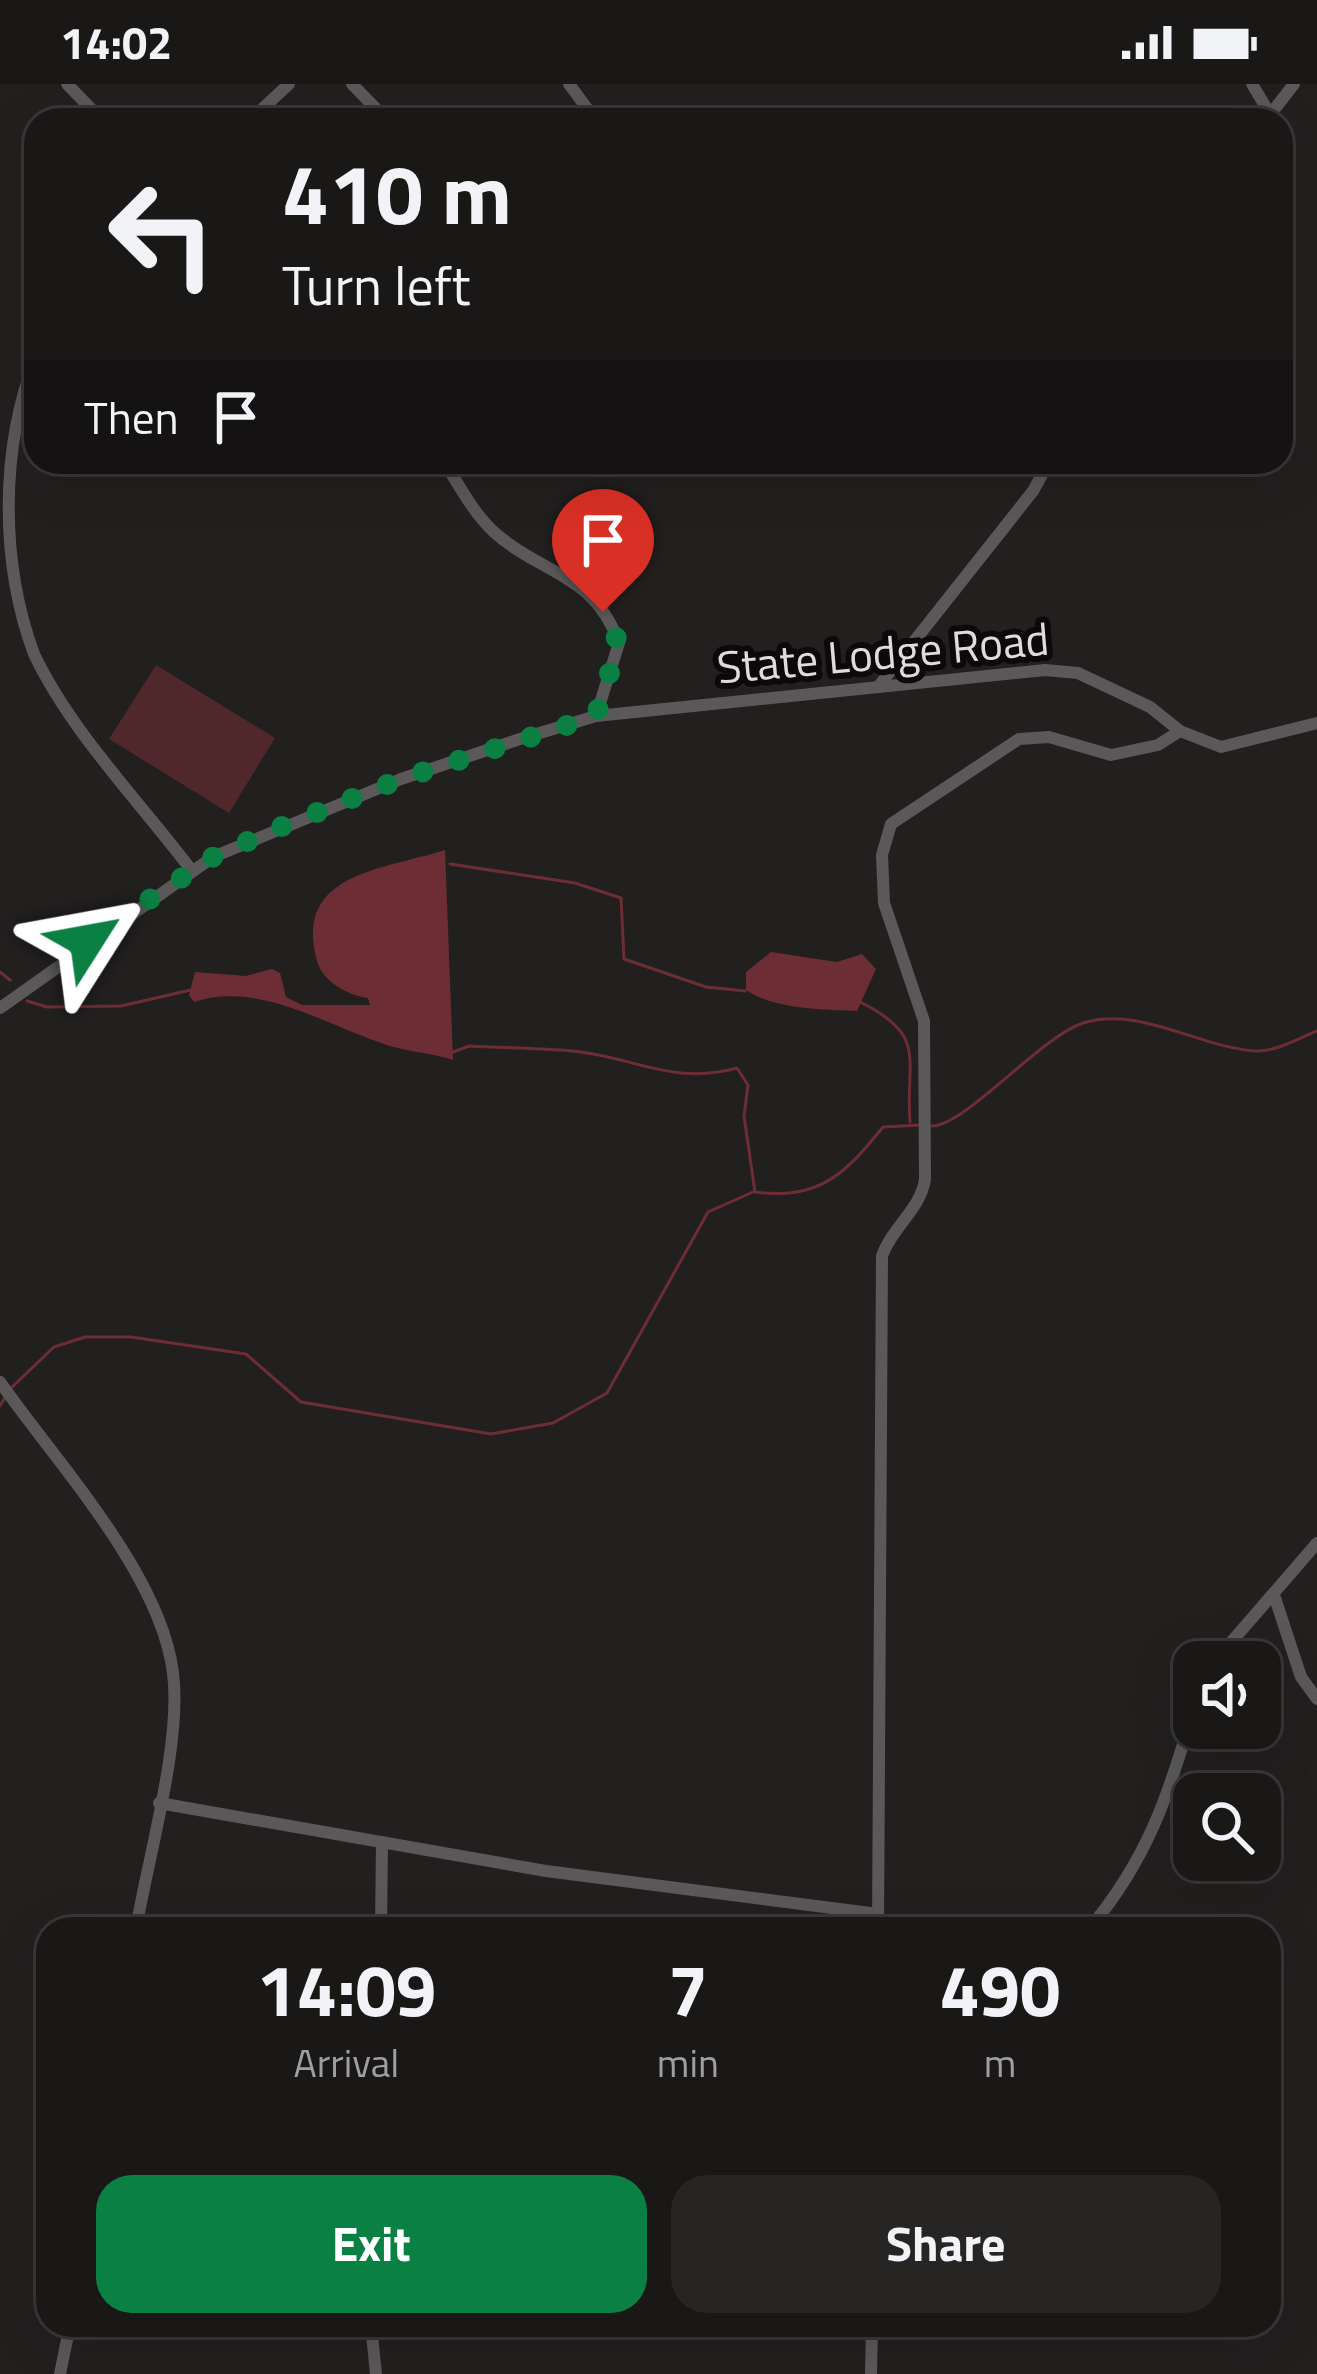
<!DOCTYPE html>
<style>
:root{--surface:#1a1717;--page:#272424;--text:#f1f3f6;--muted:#9f9fa1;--line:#383636;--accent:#0b8043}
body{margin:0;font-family:"Titillium Web",sans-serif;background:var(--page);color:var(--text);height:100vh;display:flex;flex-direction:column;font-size:45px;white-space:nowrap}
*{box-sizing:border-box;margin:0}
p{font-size:39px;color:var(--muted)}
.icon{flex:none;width:66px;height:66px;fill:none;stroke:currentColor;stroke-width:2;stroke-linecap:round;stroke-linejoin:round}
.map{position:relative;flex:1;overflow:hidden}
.sheet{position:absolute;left:36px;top:1833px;width:1245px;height:420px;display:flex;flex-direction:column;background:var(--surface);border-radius:36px;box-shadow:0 12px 48px #0002,0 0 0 3px var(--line)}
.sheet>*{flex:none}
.top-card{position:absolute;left:24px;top:24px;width:1269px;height:366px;border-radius:36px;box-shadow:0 12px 48px #0002,0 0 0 3px var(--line);background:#1a1717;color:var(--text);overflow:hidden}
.buttons{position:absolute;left:1173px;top:1557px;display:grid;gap:24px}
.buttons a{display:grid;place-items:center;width:108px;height:108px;border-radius:24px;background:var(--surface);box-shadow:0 12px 48px #0002,0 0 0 3px var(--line);font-size:60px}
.pin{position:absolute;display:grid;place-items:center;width:102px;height:102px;color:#fff;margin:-123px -51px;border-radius:50% 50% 50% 0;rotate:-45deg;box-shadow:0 0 12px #0007}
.pin .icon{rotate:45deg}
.me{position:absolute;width:132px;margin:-66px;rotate:56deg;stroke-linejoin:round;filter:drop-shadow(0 0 9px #0008)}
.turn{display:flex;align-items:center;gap:42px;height:252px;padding:0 60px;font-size:54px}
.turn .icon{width:156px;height:156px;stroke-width:2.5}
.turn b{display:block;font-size:84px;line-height:102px}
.then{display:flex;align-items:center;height:114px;padding:0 60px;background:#0003;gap:24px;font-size:45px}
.eta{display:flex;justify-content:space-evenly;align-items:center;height:204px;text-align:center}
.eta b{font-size:72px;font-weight:700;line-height:84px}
.cta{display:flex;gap:24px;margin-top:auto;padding:24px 60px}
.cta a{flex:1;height:138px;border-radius:36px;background:var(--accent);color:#fff;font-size:48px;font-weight:700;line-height:138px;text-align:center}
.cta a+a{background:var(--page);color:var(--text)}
.status{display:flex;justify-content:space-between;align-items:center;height:84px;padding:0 60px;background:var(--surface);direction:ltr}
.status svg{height:33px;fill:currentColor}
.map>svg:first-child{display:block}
.green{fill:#50272b}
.water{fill:#6c2e34}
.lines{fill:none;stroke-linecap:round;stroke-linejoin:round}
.stream{stroke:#6c2e34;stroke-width:3}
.minor{stroke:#5a5858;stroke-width:12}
.route{stroke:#0b8043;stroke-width:21;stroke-dasharray:0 37.8}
.labels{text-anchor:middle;stroke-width:12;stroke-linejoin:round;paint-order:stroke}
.street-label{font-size:45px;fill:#dedcdc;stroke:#0b0909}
</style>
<div class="status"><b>14:02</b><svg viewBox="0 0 49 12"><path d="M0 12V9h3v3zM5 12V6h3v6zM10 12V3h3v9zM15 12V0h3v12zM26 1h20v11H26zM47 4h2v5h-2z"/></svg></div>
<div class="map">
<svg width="1317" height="2290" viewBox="0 0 1317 2290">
<rect width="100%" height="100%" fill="#221f1f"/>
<!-- green -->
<path class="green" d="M 156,581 L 275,654 L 229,729 L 109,655 Z"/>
<!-- water -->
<g class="water">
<path d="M 445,766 L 453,976 C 429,968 405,968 381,959 C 323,939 256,897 194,918 L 189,911 L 195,888 L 246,892 L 272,885 L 280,889 L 286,913 L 302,921 L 370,921 L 368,914 C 347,911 323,898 317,877 C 293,789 382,786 445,766 Z"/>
<path d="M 771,868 L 837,878 L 862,870 L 876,885 L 857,927 C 825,926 773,925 746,906 L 746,888 Z"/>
</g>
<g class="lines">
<!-- stream -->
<g class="stream">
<path d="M 450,780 L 575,799 L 621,814 L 624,875 L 706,903 L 745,907"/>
<path d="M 0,888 L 10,896"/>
<path d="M 27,917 L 47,923 L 121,922 L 195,905"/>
<path d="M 860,918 C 929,952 905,975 910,1038"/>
<path d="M 453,968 L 469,962 C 503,964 538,964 572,967 C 632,972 672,1002 737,984 L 748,1001 L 744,1032 L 755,1108 C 819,1117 846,1089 883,1043 L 922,1041"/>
<path d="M 932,1042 C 965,1042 1039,954 1083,939 C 1139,921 1200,964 1256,967 C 1275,968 1299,954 1317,947"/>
<path d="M 11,1304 L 54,1263 L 85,1253 L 131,1253 L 246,1270 L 301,1318 L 491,1350 L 553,1339 L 607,1309 L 708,1128 L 753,1108"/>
<path d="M 0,1322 L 6,1312"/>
</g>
<!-- minor -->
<g class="minor">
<path d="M 67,0 L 102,36"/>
<path d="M 352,0 L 387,36"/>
<path d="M 569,0 L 589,27"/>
<path d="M 1252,0 L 1270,30"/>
<path d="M 250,36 L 289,0"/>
<path d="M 1266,36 L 1294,0"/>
<path d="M 36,273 C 0,364 0,478 34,570 C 71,648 140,718 192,787"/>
<path d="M 444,378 C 459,401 474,430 494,448 C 542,491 594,489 619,559 L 596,632"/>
<path d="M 878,603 L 1033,407 L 1049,378"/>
<path d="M 0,924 L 213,773 L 401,695 L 520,655 L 596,632 L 1045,586 L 1078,589 L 1150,623 L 1180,647 L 1221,663 L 1317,639"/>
<path d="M 0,1298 C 56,1378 161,1490 173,1589 C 182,1658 148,1774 136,1845"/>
<path d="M 1275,1514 L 1301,1593 L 1317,1615"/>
<path d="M 1214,1578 L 1317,1459"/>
<path d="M 159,1719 L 546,1787 L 878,1830"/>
<path d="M 381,1845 L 382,1758"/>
<path d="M 878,1845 L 882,1172 C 892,1143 921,1125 925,1095 L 924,937 L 884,819 L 882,771 L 891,740 L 1019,655 L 1049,653 L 1111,671 L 1158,661 L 1180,647"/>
<path d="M 1089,1845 C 1148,1775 1169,1710 1194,1624"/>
<path d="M 371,2241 L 376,2290"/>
<path d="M 60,2290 L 70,2241"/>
<path d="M 871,2290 L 872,2241"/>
</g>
</g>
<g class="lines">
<!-- route -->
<path class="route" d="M 87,857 L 213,773 L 273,746 L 401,695 L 596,632 L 619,559 L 603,528"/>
</g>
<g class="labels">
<!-- street labels -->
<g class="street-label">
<text transform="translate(883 569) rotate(-5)" y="16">State Lodge Road</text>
</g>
</g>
</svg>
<div class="buttons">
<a><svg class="icon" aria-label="sound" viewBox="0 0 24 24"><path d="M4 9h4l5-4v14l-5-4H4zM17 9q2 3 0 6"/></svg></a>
<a><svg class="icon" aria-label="search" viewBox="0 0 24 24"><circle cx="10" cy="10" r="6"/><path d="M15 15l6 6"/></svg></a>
</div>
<div class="pin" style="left:603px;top:528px;background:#d93025"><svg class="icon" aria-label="arrive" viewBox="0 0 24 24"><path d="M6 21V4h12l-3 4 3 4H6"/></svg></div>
<svg class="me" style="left:87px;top:857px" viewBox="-20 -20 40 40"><path d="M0-17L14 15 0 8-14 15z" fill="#0b8043" stroke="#fff" stroke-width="4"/></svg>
<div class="top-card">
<div class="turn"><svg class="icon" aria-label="left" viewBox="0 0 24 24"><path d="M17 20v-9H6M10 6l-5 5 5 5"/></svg><div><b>410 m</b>Turn left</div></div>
<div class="then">Then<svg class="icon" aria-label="arrive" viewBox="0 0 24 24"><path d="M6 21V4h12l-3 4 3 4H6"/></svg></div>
</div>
<section class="sheet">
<div class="eta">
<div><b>14:09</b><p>Arrival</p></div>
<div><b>7</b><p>min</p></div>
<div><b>490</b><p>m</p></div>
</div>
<div class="cta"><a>Exit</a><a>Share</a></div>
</section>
</div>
